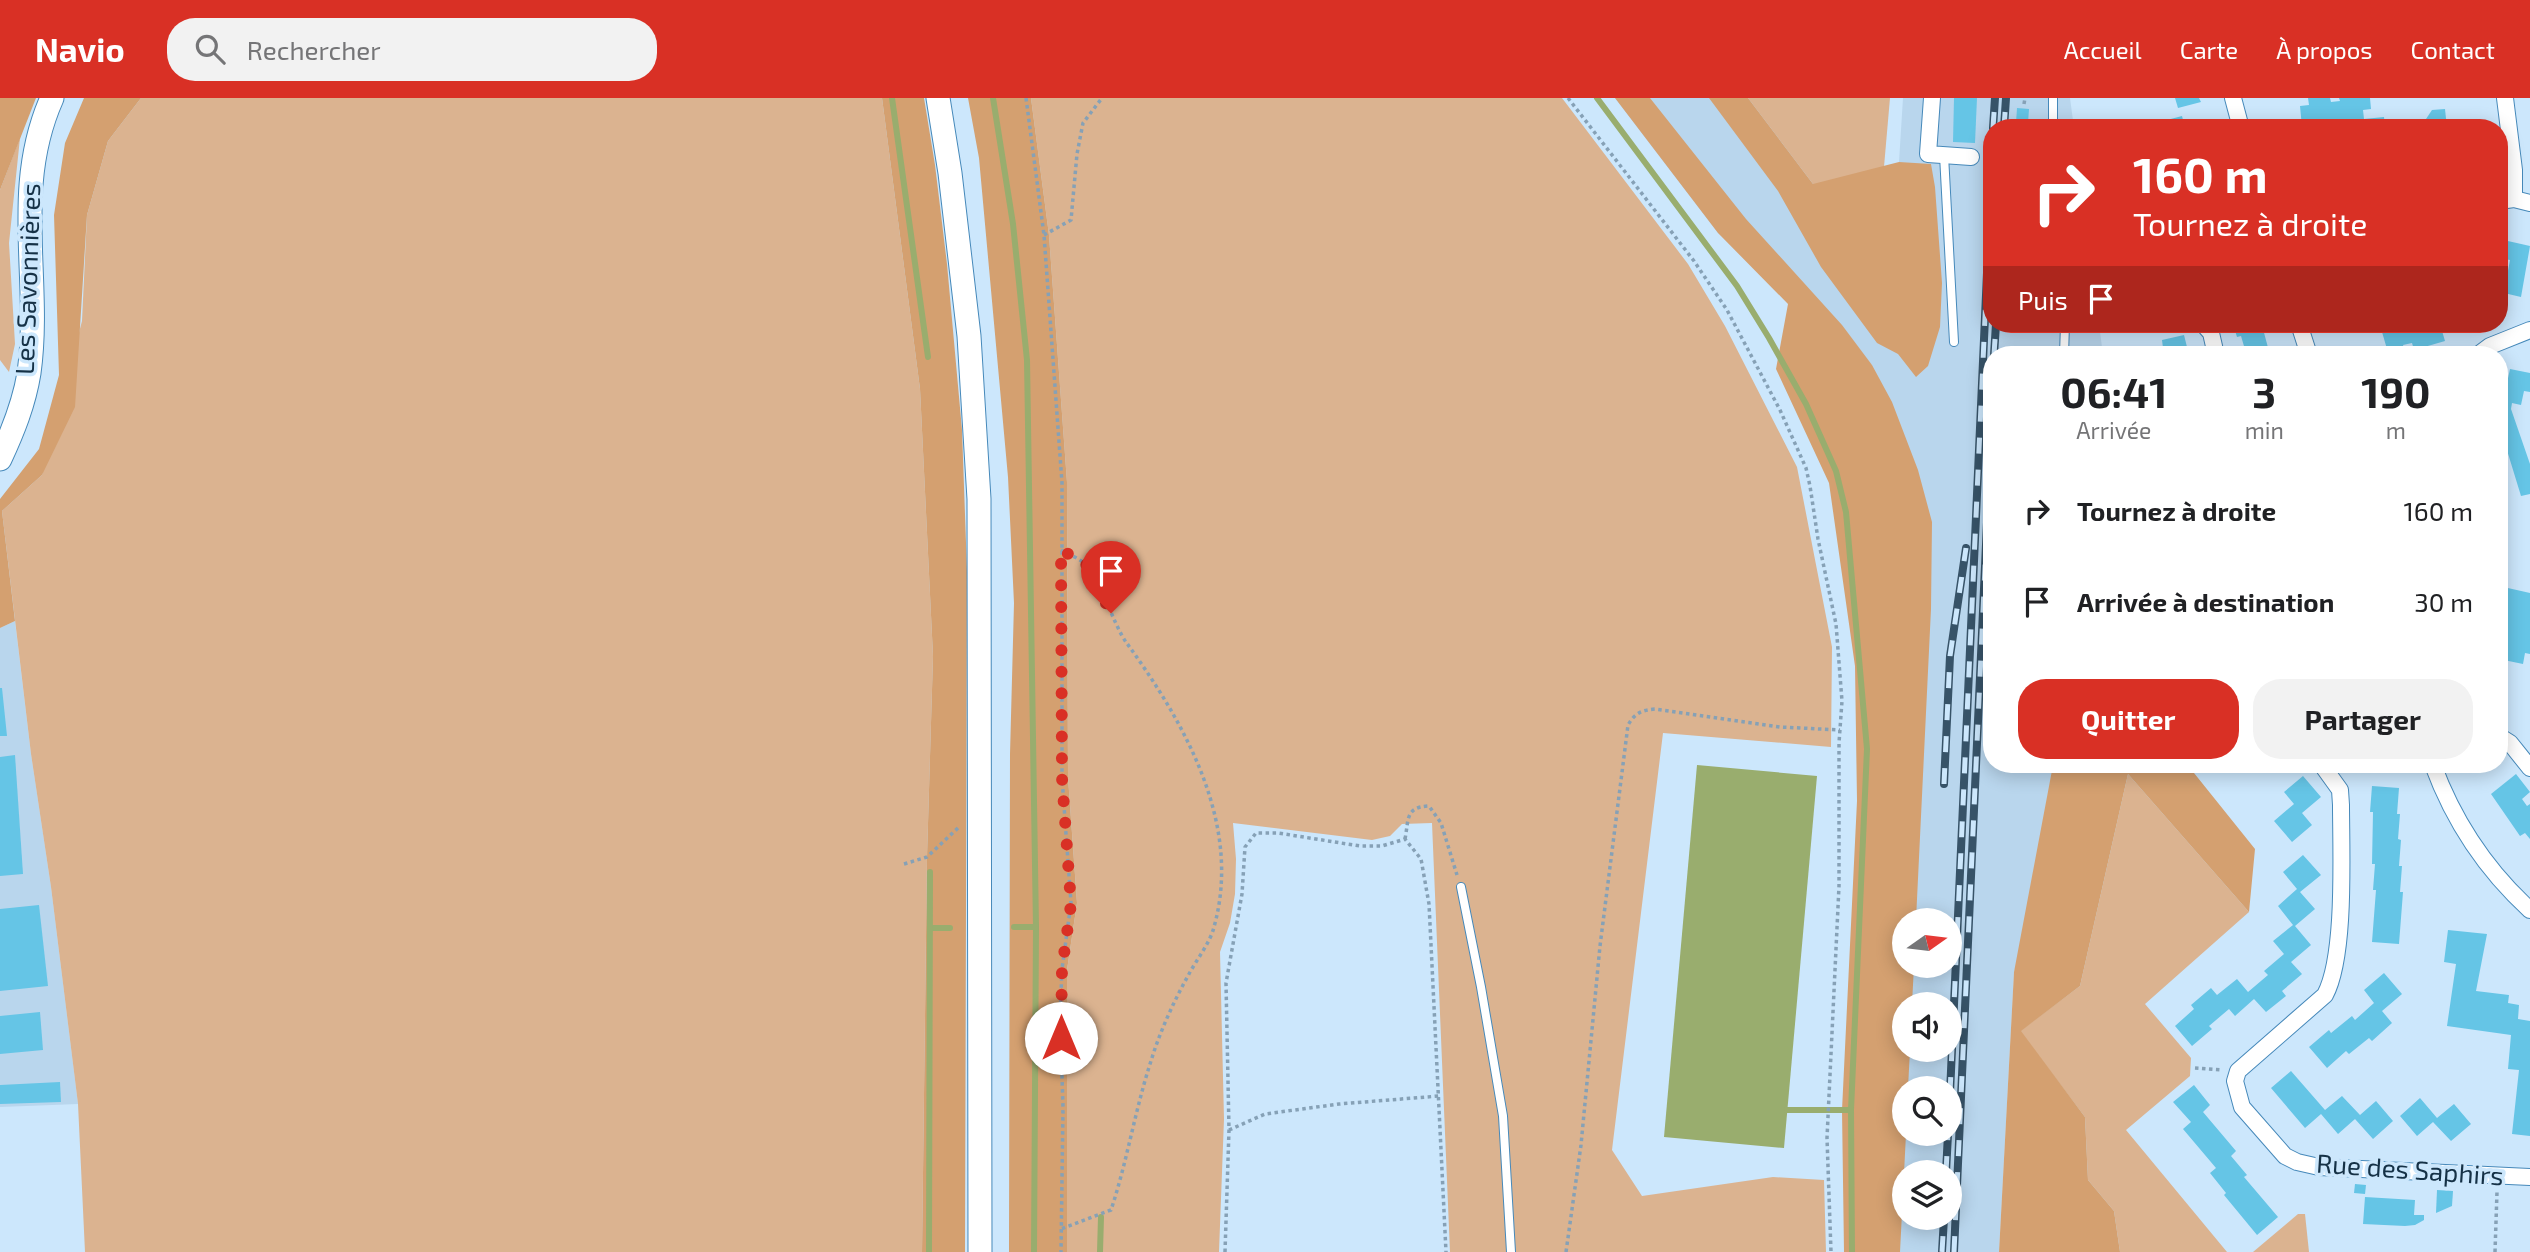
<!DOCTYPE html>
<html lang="fr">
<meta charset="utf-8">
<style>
:root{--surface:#fff;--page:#f2f2f2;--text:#202124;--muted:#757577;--accent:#d93025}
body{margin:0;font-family:"Exo 2",sans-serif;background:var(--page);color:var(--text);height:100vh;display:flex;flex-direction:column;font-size:26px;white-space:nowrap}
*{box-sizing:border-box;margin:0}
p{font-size:23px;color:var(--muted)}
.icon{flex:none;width:38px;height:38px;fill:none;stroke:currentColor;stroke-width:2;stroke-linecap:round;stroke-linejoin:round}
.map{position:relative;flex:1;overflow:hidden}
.sheet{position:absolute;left:1983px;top:248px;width:525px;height:427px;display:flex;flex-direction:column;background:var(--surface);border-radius:28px;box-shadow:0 4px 18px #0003}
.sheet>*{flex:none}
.guide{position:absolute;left:1983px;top:21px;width:525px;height:214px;border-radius:28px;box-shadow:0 4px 18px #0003;background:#d93025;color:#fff;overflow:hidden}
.needle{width:46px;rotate:76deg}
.fabs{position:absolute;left:1892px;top:810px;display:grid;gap:14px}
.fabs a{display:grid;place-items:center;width:70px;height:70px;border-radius:50%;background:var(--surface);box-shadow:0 4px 18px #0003;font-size:35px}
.pin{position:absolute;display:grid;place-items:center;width:60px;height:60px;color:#fff;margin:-72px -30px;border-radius:50% 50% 50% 0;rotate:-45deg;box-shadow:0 0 7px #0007}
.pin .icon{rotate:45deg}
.me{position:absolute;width:77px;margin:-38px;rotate:0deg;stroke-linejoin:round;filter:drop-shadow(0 0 5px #0008)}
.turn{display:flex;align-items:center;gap:24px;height:147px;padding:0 35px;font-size:32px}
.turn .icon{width:91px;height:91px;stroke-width:2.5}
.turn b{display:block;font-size:49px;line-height:60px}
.then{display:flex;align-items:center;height:66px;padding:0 35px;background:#0003;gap:14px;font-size:26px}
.eta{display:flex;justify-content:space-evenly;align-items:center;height:119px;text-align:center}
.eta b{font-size:42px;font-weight:700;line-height:49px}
.primary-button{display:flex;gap:14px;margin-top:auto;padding:14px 35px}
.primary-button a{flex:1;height:80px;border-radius:28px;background:var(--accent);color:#fff;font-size:28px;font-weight:700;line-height:80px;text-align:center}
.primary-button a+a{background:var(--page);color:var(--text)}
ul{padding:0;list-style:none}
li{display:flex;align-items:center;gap:21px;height:91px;padding:0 35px}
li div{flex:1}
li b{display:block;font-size:26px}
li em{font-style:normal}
header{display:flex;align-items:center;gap:42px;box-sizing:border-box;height:98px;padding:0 35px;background:var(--accent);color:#fff}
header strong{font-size:33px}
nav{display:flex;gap:38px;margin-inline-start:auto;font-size:24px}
.search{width:490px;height:63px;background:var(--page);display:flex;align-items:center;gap:18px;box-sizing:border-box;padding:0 24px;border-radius:28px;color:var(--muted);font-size:26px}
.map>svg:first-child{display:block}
.built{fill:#b9d6ed;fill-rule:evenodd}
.green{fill:#dbb390}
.forest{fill:#d4a070}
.water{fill:#99ad6e}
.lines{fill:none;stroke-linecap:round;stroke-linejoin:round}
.stream{stroke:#99ad6e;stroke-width:6}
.building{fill:#65c5e6}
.lane-casing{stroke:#4689ba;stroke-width:10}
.street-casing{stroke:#4689ba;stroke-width:18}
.secondary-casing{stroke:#4689ba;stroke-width:25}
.path{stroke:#86a1b6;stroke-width:3.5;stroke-dasharray:3.5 3.5;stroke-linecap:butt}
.lane{stroke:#fff;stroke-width:8}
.street{stroke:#fff;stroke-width:16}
.secondary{stroke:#fff;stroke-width:23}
.rail-casing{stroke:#375368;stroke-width:8}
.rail{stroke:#cce7fc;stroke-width:5;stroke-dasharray:16;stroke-linecap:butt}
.route{stroke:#d93025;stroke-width:12;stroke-dasharray:0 21.6}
.labels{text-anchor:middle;stroke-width:7;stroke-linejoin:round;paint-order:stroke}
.street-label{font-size:26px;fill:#153146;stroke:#cce7fc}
</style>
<header>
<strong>Navio</strong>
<div class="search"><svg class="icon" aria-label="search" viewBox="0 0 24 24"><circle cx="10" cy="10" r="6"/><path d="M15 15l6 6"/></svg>Rechercher</div>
<nav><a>Accueil</a><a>Carte</a><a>À propos</a><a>Contact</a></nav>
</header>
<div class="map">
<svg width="2530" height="1154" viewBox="0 0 2530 1154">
<rect width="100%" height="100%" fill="#cce7fc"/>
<!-- built -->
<g class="built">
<path d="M 1615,0 L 1748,0 L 1813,86 L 1917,128 L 1899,64 L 1903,0 L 2070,0 L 2074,30 L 1992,30 L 1992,226 L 2099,226 L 2103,257 L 1992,257 L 1992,667 L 2077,667 L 2014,874 L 1999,1154 L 1865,1154 L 1872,267 L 1718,135 ZM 1904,822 L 1950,822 L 1950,868 L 1904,868 ZM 1904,906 L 1950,906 L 1950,952 L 1904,952 ZM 1904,990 L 1950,990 L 1950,1036 L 1904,1036 ZM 1904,1074 L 1950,1074 L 1950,1120 L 1904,1120 Z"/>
<path d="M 15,523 L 31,656 L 51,789 L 78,1006 L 0,1009 L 0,530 Z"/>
</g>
<!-- green -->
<g class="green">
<path d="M 141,0 L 882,0 L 920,291 L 933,558 L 927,759 L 922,1154 L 85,1154 L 78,1006 L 51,789 L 31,656 L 2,413 L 42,377 L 82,223 L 87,117 L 108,43 Z"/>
<path d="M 1031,0 L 1562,0 L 1688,166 L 1725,228 L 1797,369 L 1832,549 L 1831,649 L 1663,635 L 1612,1052 L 1642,1098 L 1773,1079 L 1824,1082 L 1826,1154 L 1450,1154 L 1432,725 L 1402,726 L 1390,738 L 1372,742 L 1233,725 L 1236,761 L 1235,796 L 1230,825 L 1220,854 L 1224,1021 L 1219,1154 L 1067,1154 L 1067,872 L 1077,805 L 1068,679 L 1067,384 L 1049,137 Z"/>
<path d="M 1748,0 L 1890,0 L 1881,103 L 1813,86 Z"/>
<path d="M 20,40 L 9,145 L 15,246 L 9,274 L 0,262 L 0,92 Z"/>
<path d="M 2128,676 L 2249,814 L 2145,906 L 2191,960 L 2190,978 L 2126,1032 L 2227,1154 L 2120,1154 L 2114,1113 L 2088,1082 L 2085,1019 L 2020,933 L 2080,888 Z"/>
<path d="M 2298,1116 L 2305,1116 L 2309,1154 L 2253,1154 Z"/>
</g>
<!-- forest -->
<g class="forest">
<path d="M 0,0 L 36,0 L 0,92 Z"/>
<path d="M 84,0 L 141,0 L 108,43 L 87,117 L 75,309 L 42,377 L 2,413 L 15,523 L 0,530 L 0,401 L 39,351 L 59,277 L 54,117 L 65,45 Z"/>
<path d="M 882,0 L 924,0 L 935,67 L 947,166 L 962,332 L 967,473 L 965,1154 L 922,1154 L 927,759 L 933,558 L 920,291 Z"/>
<path d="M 968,0 L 1031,0 L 1049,137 L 1067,384 L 1068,679 L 1077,805 L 1067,872 L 1067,1154 L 1009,1154 L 1010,656 L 1014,505 L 1008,379 L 979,60 Z"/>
<path d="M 1615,0 L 1650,0 L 1746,121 L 1842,227 L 1872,267 L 1892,304 L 1918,372 L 1932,424 L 1931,511 L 1916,822 L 1904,822 L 1904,868 L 1914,868 L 1912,906 L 1904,906 L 1904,952 L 1910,952 L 1908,990 L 1904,990 L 1904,1036 L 1906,1036 L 1900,1154 L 1844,1154 L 1842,1012 L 1857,703 L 1855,568 L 1829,385 L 1776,271 L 1788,206 L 1718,135 Z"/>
<path d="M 1709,0 L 1748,0 L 1813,86 L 1899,64 L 1931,66 L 1935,89 L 1942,185 L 1940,229 L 1928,268 L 1916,279 L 1898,256 L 1877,245 L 1821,169 L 1778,93 Z"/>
<path d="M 2053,667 L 2193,667 L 2194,675 L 2255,751 L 2249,814 L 2128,676 L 2080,888 L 2021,933 L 2085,1019 L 2088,1082 L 2114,1113 L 2120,1154 L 1999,1154 L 2014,874 Z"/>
</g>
<!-- water -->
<path class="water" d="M 1697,667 L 1817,678 L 1784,1050 L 1664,1039 Z"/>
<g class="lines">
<!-- stream -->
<g class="stream">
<path d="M 892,0 L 928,259"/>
<path d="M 993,0 L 1013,126 L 1027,262 L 1036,829 L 1034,1154"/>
<path d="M 1597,0 L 1737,188 L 1769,240 L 1806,306 L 1836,373 L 1846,414 L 1867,651 L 1851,1012 L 1852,1154"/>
<path d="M 1014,829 L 1036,829"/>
<path d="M 930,830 L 950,830"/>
<path d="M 1787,1012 L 1851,1012"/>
<path d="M 929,1154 L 930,774"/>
<path d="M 1100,1154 L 1101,1119"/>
</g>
</g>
<!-- building -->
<g class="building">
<path d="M 1954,0 L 1977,0 L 1975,45 L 1953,44 Z"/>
<path d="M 2175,0 L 2199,0 L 2201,4 L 2178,10 Z"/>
<path d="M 2308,0 L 2330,0 L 2331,4 L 2340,3 L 2339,0 L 2370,0 L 2371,11 L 2363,12 L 2364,21 L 2384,19 L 2385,30 L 2321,30 L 2321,27 L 2302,29 L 2300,8 L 2309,7 Z"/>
<path d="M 2017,10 L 2029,11 L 2028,25 L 2016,25 Z"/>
<path d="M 2445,11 L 2447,30 L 2425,30 L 2424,24 L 2432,12 Z"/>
<path d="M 2182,18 L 2184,26 L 2195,23 L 2196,30 L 2170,30 L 2167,22 Z"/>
<path d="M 2499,141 L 2530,148 L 2521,199 L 2504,195 L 2501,207 L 2499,206 L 2499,188 L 2505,189 L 2510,162 L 2499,160 Z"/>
<path d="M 2233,226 L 2265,226 L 2266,230 L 2263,231 L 2270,257 L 2240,257 L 2246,255 L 2241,238 L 2237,239 Z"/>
<path d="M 2421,226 L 2440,226 L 2445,243 L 2414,252 L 2412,245 L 2403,247 L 2406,257 L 2370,257 L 2387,251 L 2382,234 L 2407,227 L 2409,234 L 2422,229 Z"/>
<path d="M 2184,237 L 2189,257 L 2159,257 L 2157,251 L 2163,250 L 2162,242 Z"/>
<path d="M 2510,271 L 2530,275 L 2530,294 L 2524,293 L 2521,307 L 2512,305 L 2511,311 L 2530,366 L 2530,396 L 2521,398 L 2506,349 L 2504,350 L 2499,334 L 2499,302 L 2503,303 Z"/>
<path d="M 2499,488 L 2530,495 L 2530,556 L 2525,555 L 2523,566 L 2499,561 L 2501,520 L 2499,519 Z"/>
<path d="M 0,590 L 2,590 L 7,638 L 0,638 Z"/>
<path d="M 15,657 L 23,776 L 0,778 L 0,659 Z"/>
<path d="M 2516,676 L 2530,694 L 2522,701 L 2527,708 L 2530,706 L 2530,741 L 2525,735 L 2520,738 L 2491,696 Z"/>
<path d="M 2303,678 L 2321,699 L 2302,715 L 2312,727 L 2292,744 L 2274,723 L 2294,706 L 2284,694 Z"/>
<path d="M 2372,688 L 2399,690 L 2397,716 L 2400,716 L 2398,741 L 2401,742 L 2399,768 L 2402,768 L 2400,794 L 2403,794 L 2399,846 L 2372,844 L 2376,792 L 2373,792 L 2375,766 L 2372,766 L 2373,714 L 2370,714 Z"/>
<path d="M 2303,757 L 2321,777 L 2300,794 L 2315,811 L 2295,828 L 2311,847 L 2291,864 L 2302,876 L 2282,893 L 2286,898 L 2266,914 L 2254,901 L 2235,918 L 2229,911 L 2209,928 L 2212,931 L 2192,948 L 2175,928 L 2194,911 L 2191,907 L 2211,890 L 2217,897 L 2237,881 L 2248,894 L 2268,877 L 2264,873 L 2284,856 L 2273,843 L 2293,827 L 2278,808 L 2297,791 L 2283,774 Z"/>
<path d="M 39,807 L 48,888 L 0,893 L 0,811 Z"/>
<path d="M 2448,832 L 2487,836 L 2476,893 L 2509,897 L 2508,905 L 2519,907 L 2518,921 L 2530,923 L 2530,1038 L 2512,1036 L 2519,972 L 2508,971 L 2511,937 L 2447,928 L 2456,866 L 2444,864 Z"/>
<path d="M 2384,875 L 2402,896 L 2382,913 L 2392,925 L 2372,943 L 2369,940 L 2349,956 L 2346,953 L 2327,970 L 2309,949 L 2329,932 L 2331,935 L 2352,918 L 2355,922 L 2374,905 L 2364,892 Z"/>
<path d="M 40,914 L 43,952 L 0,956 L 0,918 Z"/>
<path d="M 2291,973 L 2325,1012 L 2342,998 L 2360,1017 L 2376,1003 L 2393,1023 L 2373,1041 L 2355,1021 L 2338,1036 L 2321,1016 L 2305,1030 L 2271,990 Z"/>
<path d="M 60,984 L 61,1004 L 0,1006 L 0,987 Z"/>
<path d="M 2194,987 L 2210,1007 L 2203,1014 L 2236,1053 L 2231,1058 L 2247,1077 L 2244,1079 L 2278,1119 L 2257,1137 L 2224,1097 L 2226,1095 L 2210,1075 L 2216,1070 L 2183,1031 L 2191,1024 L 2173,1004 Z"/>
<path d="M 2420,1000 L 2437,1020 L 2454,1006 L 2471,1026 L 2451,1043 L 2433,1024 L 2417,1038 L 2400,1018 Z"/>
<path d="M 2355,1086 L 2366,1087 L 2365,1096 L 2354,1095 Z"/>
<path d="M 2437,1092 L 2453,1093 L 2452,1108 L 2436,1115 Z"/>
<path d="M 2365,1099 L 2415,1102 L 2414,1117 L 2424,1117 L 2424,1122 L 2415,1127 L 2405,1128 L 2363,1126 Z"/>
</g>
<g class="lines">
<defs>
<g id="lane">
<path d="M 2053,0 L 2053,30"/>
<path d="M 1944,57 L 1954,244"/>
<path d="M 2064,257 L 2065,226"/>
<path d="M 1461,789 L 1481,889 L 1503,1018 L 1511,1154"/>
</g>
<g id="street">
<path d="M 1932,0 L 1928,56 L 1971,59"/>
<path d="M 2233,0 L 2241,30"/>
<path d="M 2505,0 L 2514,72 L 2514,101"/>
<path d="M 2499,103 L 2514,101 L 2530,105"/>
<path d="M 2203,226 L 2211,235 L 2216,257"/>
<path d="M 2299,226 L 2309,257"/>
<path d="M 2478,257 L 2490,248 L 2530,232"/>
<path d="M 2499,638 L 2510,645 L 2530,670"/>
<path d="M 2322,667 L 2340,692 L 2341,707 C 2341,754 2346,858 2325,897 L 2238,973 L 2235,983 L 2242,1009 L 2285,1058 L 2297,1064 L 2319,1069 L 2530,1079"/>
<path d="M 2433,667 C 2454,724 2485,771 2530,812"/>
</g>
<g id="secondary">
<path d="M 938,0 L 950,75 L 969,238 L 979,401 L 980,1154"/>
<path d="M 0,361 C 13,333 24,306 29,275 C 42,181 11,92 52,0"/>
</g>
</defs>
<!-- lane casing -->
<use href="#lane" class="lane-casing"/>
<!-- street casing -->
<use href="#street" class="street-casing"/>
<!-- secondary casing -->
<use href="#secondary" class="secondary-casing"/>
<!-- path -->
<g class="path">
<path d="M 1026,0 L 1044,137 L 1062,385 L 1062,680 L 1071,805 L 1062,871 L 1060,918 L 1063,1009 L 1061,1154"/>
<path d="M 1568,0 L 1694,163 L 1727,212 L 1780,312 L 1806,370 L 1810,388 L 1818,441 L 1836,526 L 1842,603 L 1839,645 L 1839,788 L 1827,1040 L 1831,1154"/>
<path d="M 2024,6 L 2025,0"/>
<path d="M 1044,137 L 1071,122 L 1077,56 L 1083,25 L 1102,0"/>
<path d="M 1061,452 C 1068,456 1078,460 1084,465 C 1099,477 1113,526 1126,544 C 1184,624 1243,726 1214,829 C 1210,845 1197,861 1189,876 C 1174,903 1160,933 1151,963 C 1135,1012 1127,1064 1111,1112 L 1061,1131"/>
<path d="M 1405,741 C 1409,721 1405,709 1429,708 L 1441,725 L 1457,777"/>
<path d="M 904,766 L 927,759 L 959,729"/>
<path d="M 2195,970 L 2222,972"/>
<path d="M 1229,1032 L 1265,1016 L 1339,1006 L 1439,998"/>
<path d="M 1225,1154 L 1229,1032 L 1226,885 L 1242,796 L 1245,749 L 1256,735 L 1278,735 L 1360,748 L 1382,748 L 1405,741 L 1421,761 L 1429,806 L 1446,1154"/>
<path d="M 1566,1154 L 1581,1047 L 1600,848 L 1628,627 C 1635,615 1642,612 1655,611 L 1780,629 L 1840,632"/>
<path d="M 2495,1154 L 2497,1094"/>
</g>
<!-- lane -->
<use href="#lane" class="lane"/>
<!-- street -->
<use href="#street" class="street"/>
<!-- secondary -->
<use href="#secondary" class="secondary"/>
<defs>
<g id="rail">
<path d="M 1993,30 L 1995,0"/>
<path d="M 2004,30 L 2006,0"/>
<path d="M 1994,257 L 1996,226"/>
<path d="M 1944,686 L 1950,558 L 1966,450"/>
<path d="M 1950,995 L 1992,64"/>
<path d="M 1946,1074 L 1948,1036"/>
<path d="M 1942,1154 L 1944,1120"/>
<path d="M 1954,1154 L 1992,314"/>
</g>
</defs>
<!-- rail casing -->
<use href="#rail" class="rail-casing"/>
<!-- rail -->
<use href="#rail" class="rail"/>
</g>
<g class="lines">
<!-- route -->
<path class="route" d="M 1061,940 L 1062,871 L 1071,806 L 1062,680 L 1061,452 L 1086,466 L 1111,515"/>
</g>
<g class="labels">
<!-- street labels -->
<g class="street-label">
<text transform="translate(28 181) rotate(-88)" y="9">Les Savonnières</text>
<text transform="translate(2410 1072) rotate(4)" y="9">Rue des Saphirs</text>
</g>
</g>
</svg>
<div class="fabs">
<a><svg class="needle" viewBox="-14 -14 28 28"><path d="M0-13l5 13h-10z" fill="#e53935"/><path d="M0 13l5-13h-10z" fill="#757577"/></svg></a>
<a><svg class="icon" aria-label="sound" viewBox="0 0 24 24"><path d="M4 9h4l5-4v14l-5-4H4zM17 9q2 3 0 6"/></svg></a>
<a><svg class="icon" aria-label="search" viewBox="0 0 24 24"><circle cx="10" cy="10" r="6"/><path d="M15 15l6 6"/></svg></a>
<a><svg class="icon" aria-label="layers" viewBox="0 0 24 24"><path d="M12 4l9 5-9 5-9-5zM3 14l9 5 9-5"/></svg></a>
</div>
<div class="pin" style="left:1111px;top:515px;background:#d93025"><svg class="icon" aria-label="arrive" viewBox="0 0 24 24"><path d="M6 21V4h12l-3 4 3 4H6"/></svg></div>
<svg class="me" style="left:1061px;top:940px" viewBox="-20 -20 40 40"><circle r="19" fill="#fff"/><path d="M0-13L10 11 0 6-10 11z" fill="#d93025"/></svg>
<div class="guide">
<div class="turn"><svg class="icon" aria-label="right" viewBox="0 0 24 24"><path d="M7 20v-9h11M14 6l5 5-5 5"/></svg><div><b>160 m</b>Tournez à droite</div></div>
<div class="then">Puis<svg class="icon" aria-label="arrive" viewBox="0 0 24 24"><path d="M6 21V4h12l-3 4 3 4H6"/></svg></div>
</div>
<section class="sheet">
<div class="eta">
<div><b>06:41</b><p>Arrivée</p></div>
<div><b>3</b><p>min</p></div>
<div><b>190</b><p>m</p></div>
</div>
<ul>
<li><svg class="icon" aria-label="right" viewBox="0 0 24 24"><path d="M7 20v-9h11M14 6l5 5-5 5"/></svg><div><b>Tournez à droite</b></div><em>160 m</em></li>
<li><svg class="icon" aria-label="arrive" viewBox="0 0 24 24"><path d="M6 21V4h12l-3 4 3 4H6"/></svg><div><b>Arrivée à destination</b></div><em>30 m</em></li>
</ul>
<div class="primary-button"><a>Quitter</a><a>Partager</a></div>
</section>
</div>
